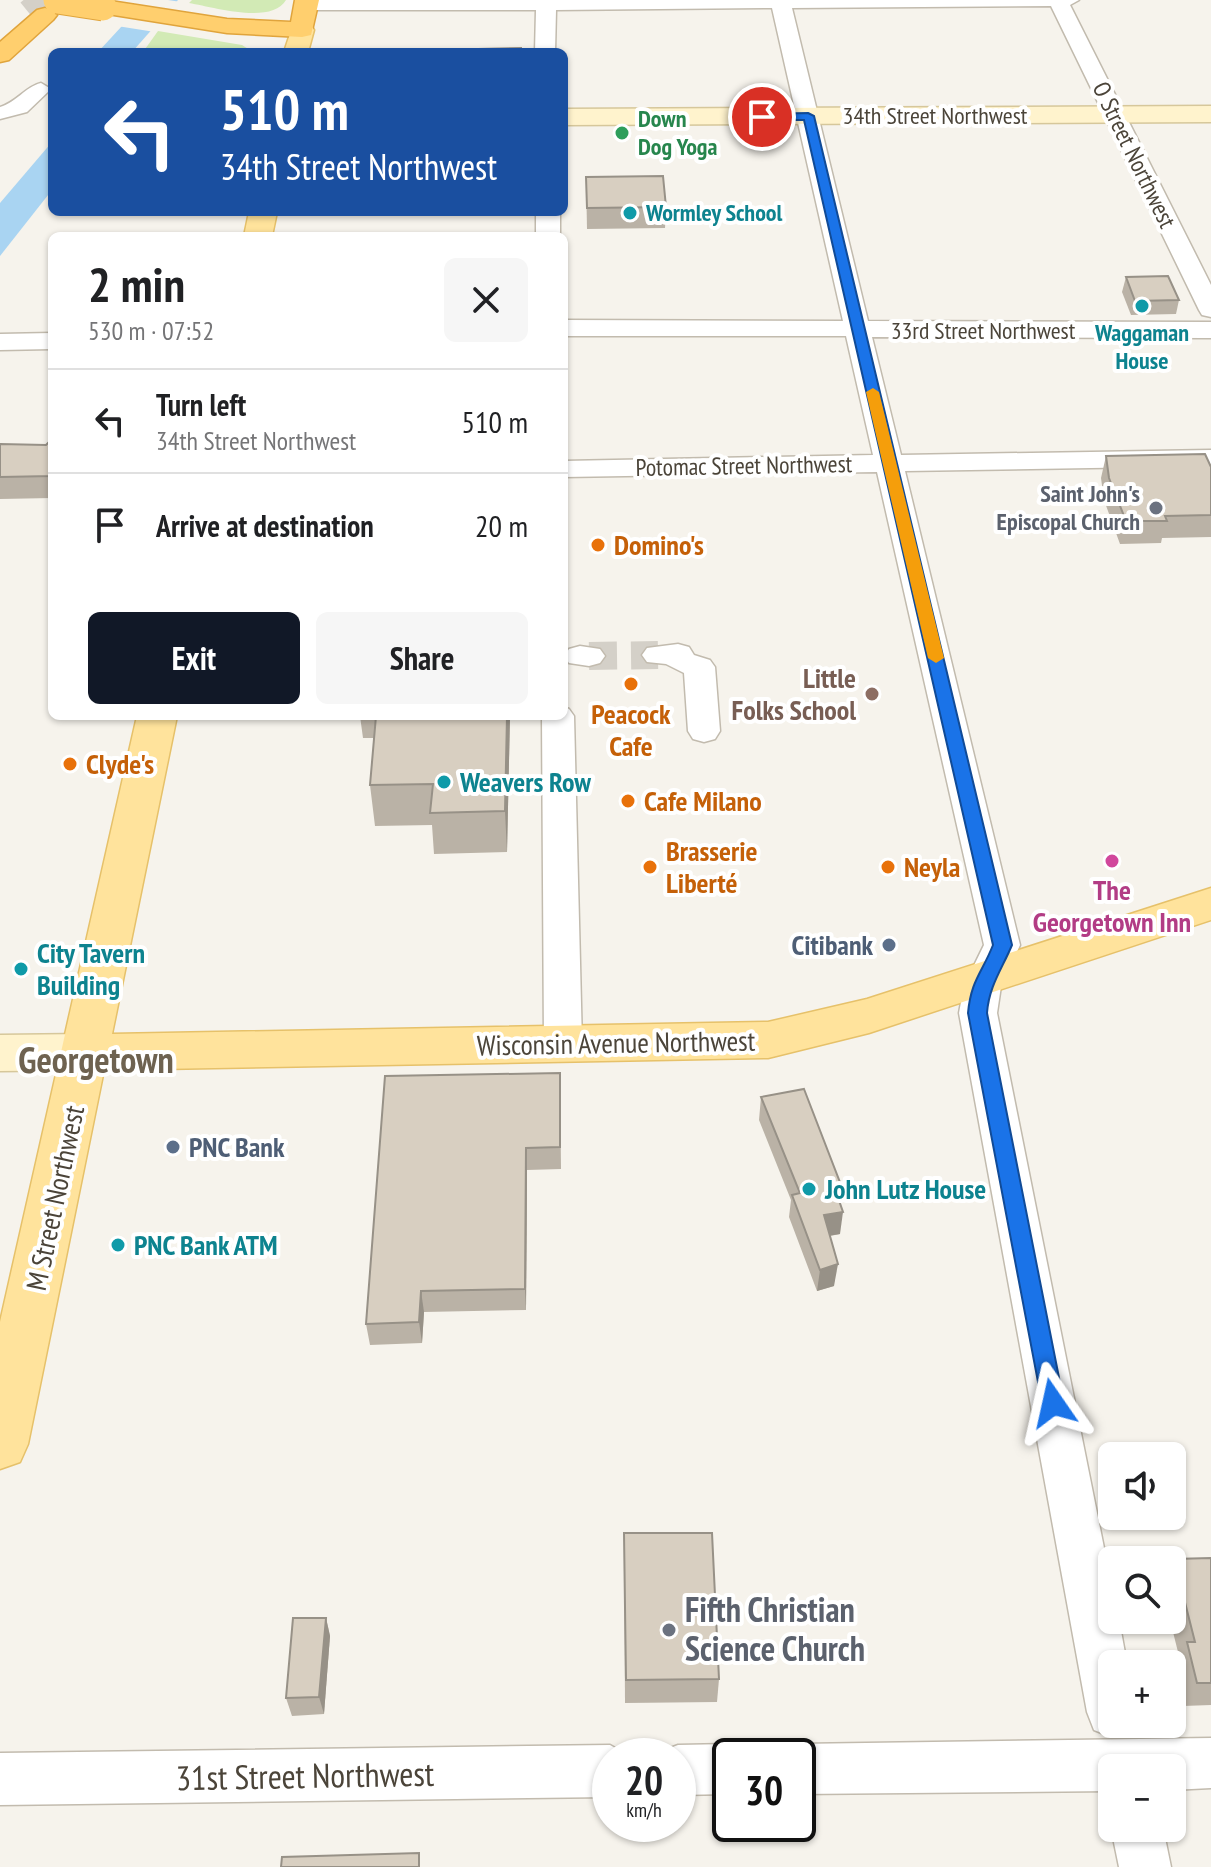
<!DOCTYPE html>
<meta charset="utf-8">
<style>
:root{--surface:#fff;--page:#f6f6f6;--text:#202124;--muted:#757577;--line:#e0e0e0;--accent:#111827}
body{margin:0;font-family:"PT Sans Narrow",sans-serif;background:var(--page);color:var(--text);height:100vh;display:flex;flex-direction:column;font-size:30px;white-space:nowrap}
*{box-sizing:border-box;margin:0}
p{font-size:26px;color:var(--muted)}
.icon{flex:none;width:44px;height:44px;fill:none;stroke:currentColor;stroke-width:2;stroke-linecap:round;stroke-linejoin:round}
.map{position:relative;flex:1;overflow:hidden}
.drawer{position:absolute;left:48px;top:232px;width:520px;height:488px;display:flex;flex-direction:column;background:var(--surface);border-radius:12px;box-shadow:0 2px 6px #0004}
.drawer>*{flex:none}
.banner{position:absolute;left:48px;top:48px;width:520px;height:168px;border-radius:12px;box-shadow:0 2px 6px #0004;background:#1a4fa0;color:#fff;overflow:hidden}
.controls{position:absolute;left:1098px;top:1442px;display:grid;gap:16px}
.controls a{display:grid;place-items:center;width:88px;height:88px;border-radius:12px;background:var(--surface);box-shadow:0 2px 6px #0004;font-size:40px}
.speed{position:absolute;left:592px;top:1738px;display:flex;gap:16px;font-size:40px;font-weight:700;text-align:center}
.speed>*{display:grid;place-content:center;width:104px;height:104px;border-radius:50%;background:var(--surface);box-shadow:0 2px 6px #0004;line-height:1}
.speed small{font-size:20px;font-weight:400}
.speed .limit{border:4px solid #111;border-radius:12px;background:#fff;color:#111}
.pin{position:absolute;display:grid;place-items:center;width:68px;height:68px;color:#fff;margin:-34px;border:4px solid #fff;border-radius:50%;box-shadow:0 2px 8px #0007}
.me{position:absolute;width:88px;margin:-44px;rotate:349deg;stroke-linejoin:round;filter:drop-shadow(0 0 6px #0008)}
.turn{display:flex;align-items:center;gap:28px;height:168px;padding:0 40px;font-size:36px}
.turn .icon{width:104px;height:104px;stroke-width:2.5}
.turn b{display:block;font-size:56px;line-height:68px}
.round{display:grid;place-items:center;flex:none;width:84px;height:84px;border-radius:12px;background:var(--page)}
.overview{display:flex;align-items:center;justify-content:space-between;height:136px;padding:0 40px}
h1{font-size:48px;font-weight:700;line-height:60px}
.button{display:flex;gap:16px;margin-top:auto;padding:16px 40px}
.button a{flex:1;height:92px;border-radius:12px;background:var(--accent);color:#fff;font-size:32px;font-weight:700;line-height:92px;text-align:center}
.button a+a{background:var(--page);color:var(--text)}
ul{padding:0;list-style:none}
li{display:flex;align-items:center;gap:24px;height:104px;padding:0 40px;border-top:2px solid var(--line)}
li div{flex:1}
li b{display:block;font-size:30px}
li em{font-style:normal}
.map>svg:first-child{display:block}
.green{fill:#d2eab5}
.water{fill:#a9d4f2}
.pier{fill:#f6f3ec}
.lines{fill:none;stroke-linecap:round;stroke-linejoin:round}
.street-tunnel{stroke:#d4d0c8;stroke-width:28;stroke-dasharray:28 14;stroke-linecap:butt}
.highway-tunnel{stroke:#d4d0c8;stroke-width:27;stroke-dasharray:27 13;stroke-linecap:butt}
.street-casing{stroke:#c2bbae;stroke-width:3}
.secondary-casing{stroke:#d6c79b;stroke-width:3}
.primary-casing{stroke:#e6c16a;stroke-width:3}
.highway-casing{stroke:#e0a43c;stroke-width:3}
.street{fill:#fff;fill-rule:evenodd}
.secondary{fill:#fff3cd;fill-rule:evenodd}
.primary{fill:#ffe39c;fill-rule:evenodd}
.highway{fill:#ffcf6e;fill-rule:evenodd}
.highway-bridge-casing{stroke:#e0a43c;stroke-width:29;stroke-linecap:butt}
.highway-bridge{stroke:#ffcf6e;stroke-width:27}
.wall{fill:#bab2a6}
.shaded-wall{fill:#979187}
.building{fill:#d8cfc1;stroke:#979187;stroke-width:2}
.route{fill:#1a73e8;stroke:#114b97;stroke-width:2}
.slow{fill:#f59e0b}
.leisure-dot{fill:#2e9e5b;stroke:#fff;stroke-width:3}
.culture-dot{fill:#0f9aa8;stroke:#fff;stroke-width:3}
.worship-dot{fill:#6b7280;stroke:#fff;stroke-width:3}
.food-dot{fill:#e8710a;stroke:#fff;stroke-width:3}
.education-dot{fill:#8d6e63;stroke:#fff;stroke-width:3}
.hotel-dot{fill:#d1479c;stroke:#fff;stroke-width:3}
.service-dot{fill:#5c6f8a;stroke:#fff;stroke-width:3}
.labels{text-anchor:middle;stroke-width:8;stroke-linejoin:round;paint-order:stroke}
.far-street-label{font-size:24px;fill:#4b4439;stroke:#fff}
.far-leisure-label{font-size:24px;font-weight:bold;fill:#27864d;stroke:#fff;text-anchor:start}
.far-culture-label{font-size:24px;font-weight:bold;fill:#0d838f;stroke:#fff;text-anchor:start}
.far-worship-label{font-size:24px;font-weight:bold;fill:#5b616d;stroke:#fff;text-anchor:end}
.food-label{font-size:28px;font-weight:bold;fill:#c56008;stroke:#fff;text-anchor:start}
.education-label{font-size:28px;font-weight:bold;fill:#785e54;stroke:#fff;text-anchor:end}
.culture-label{font-size:28px;font-weight:bold;fill:#0d838f;stroke:#fff;text-anchor:start}
.hotel-label{font-size:28px;font-weight:bold;fill:#b23c85;stroke:#fff}
.service-label{font-size:28px;font-weight:bold;fill:#4e5e75;stroke:#fff;text-anchor:end}
.street-label{font-size:28px;fill:#4b4439;stroke:#fff}
.near-worship-label{font-size:34px;font-weight:bold;fill:#5b616d;stroke:#fff;text-anchor:start}
.near-street-label{font-size:34px;fill:#4b4439;stroke:#fff}
.district-label{font-size:36px;font-weight:bold;fill:#6e6250;stroke:#fff}
</style>
<div class="map">
<svg width="1211" height="1867" viewBox="0 0 1211 1867">
<rect width="100%" height="100%" fill="#f6f3ec"/>
<!-- green -->
<g class="green">
<path d="M 192,0 L 286,0 C 272,25 213,7 189,3 Z"/>
<path d="M 158,31 L 242,45 L 253,52 L 143,52 Z"/>
</g>
<!-- water -->
<g class="water">
<path d="M 146,0 L 178,0 L 132,52 L 98,52 Z"/>
<path d="M 52,142 L 52,190 L 0,256 L 0,203 Z"/>
</g>
<!-- pier -->
<path class="pier" d="M 141,0 L 168,0 L 181,2 L 155,32 L 117,26 Z"/>
<g class="lines">
<!-- street-tunnel -->
<path class="street-tunnel" d="M 589,656 L 658,655"/>
<!-- highway-tunnel -->
<path class="highway-tunnel" d="M 29,13 L 45,0"/>
<defs>
<g id="street">
<path d="M 306,0 L 1079,0 L 1070,5 L 1211,285 L 1211,317 L 1202,315 L 1199,310 L 1051,6 L 792,8 L 868,321 L 1211,322 L 1211,338 L 872,337 L 901,455 L 1211,450 L 1211,466 L 905,471 L 1020,945 L 1001,986 L 997,1013 L 1112,1588 L 1112,1620 L 1119,1620 L 1127,1664 L 1112,1664 L 1112,1724 L 1132,1724 L 1130,1730 L 1112,1737 L 1094,1730 L 1087,1712 L 959,1013 L 964,986 L 984,945 L 877,472 L 564,477 L 564,461 L 873,455 L 846,336 L 564,336 L 564,320 L 843,321 L 772,8 L 556,10 L 555,52 L 535,52 L 536,10 L 299,10 L 296,6 Z"/>
<path d="M 41,83 L 51,89 L 27,112 L 0,119 L 0,107 C 17,102 25,87 41,83 Z"/>
<rect x="536" y="212" width="24" height="24"/>
<path d="M 52,333 L 52,349 L 0,350 L 0,334 Z"/>
<path d="M 678,644 L 689,647 L 694,655 L 710,660 L 715,667 L 720,731 L 715,739 L 704,742 L 693,739 L 688,731 L 684,673 L 666,664 L 647,662 L 642,655 L 647,648 Z"/>
<path d="M 580,646 L 600,649 L 605,656 L 600,663 L 589,666 L 569,663 L 564,656 L 569,649 Z"/>
<path d="M 564,707 L 569,709 L 574,716 L 582,1045 L 576,1055 L 563,1060 L 550,1055 L 544,1045 L 542,716 L 564,716 Z"/>
<path d="M 1211,1738 L 1211,1788 L 1172,1790 L 1172,1768 L 1112,1768 L 1112,1791 L 798,1794 L 798,1756 L 778,1756 L 780,1751 L 798,1744 Z"/>
<path d="M 730,1744 L 748,1751 L 750,1756 L 730,1756 L 730,1794 L 678,1795 L 678,1756 L 658,1756 L 660,1752 L 678,1745 Z"/>
<path d="M 610,1745 L 629,1756 L 610,1756 L 610,1797 L 0,1805 L 0,1753 Z"/>
<path d="M 1112,1826 L 1112,1828 L 1163,1828 L 1171,1867 L 1119,1867 L 1111,1828 Z"/>
</g>
<g id="secondary">
<path d="M 1211,106 L 1211,122 L 564,125 L 564,109 Z"/>
<path d="M 86,1034 L 102,1039 L 109,1052 L 102,1065 L 86,1070 L 0,1071 L 0,1035 Z"/>
</g>
<g id="primary">
<path d="M 302,23 L 311,25 L 314,30 L 308,52 L 284,52 L 293,25 Z"/>
<path d="M 249,212 L 277,212 L 272,236 L 244,236 Z"/>
<path d="M 137,716 L 177,716 L 112,1034 L 768,1022 L 867,999 L 1211,888 L 1211,920 L 869,1033 L 768,1058 L 104,1070 L 28,1444 L 20,1462 L 0,1469 L 0,1322 Z"/>
</g>
<g id="highway">
<path d="M 104,0 L 227,19 L 291,22 L 295,0 L 319,0 L 311,35 L 302,37 L 227,33 L 95,12 L 91,7 L 95,2 Z"/>
<path d="M 45,8 L 53,10 L 57,15 L 53,20 L 9,60 L 0,62 L 0,42 L 37,10 Z"/>
</g>
</defs>
<!-- street casing -->
<use href="#street" class="street-casing"/>
<!-- secondary casing -->
<use href="#secondary" class="secondary-casing"/>
<!-- primary casing -->
<use href="#primary" class="primary-casing"/>
<!-- highway casing -->
<use href="#highway" class="highway-casing"/>
<!-- street -->
<use href="#street" class="street"/>
<!-- secondary -->
<use href="#secondary" class="secondary"/>
<!-- primary -->
<use href="#primary" class="primary"/>
<!-- highway -->
<use href="#highway" class="highway"/>
<defs>
<path id="highway-bridge" d="M 57,0 L 103,7"/>
</defs>
<!-- highway-bridge casing -->
<use href="#highway-bridge" class="highway-bridge-casing"/>
<!-- highway-bridge -->
<use href="#highway-bridge" class="highway-bridge"/>
</g>
<!-- wall -->
<g class="wall">
<path d="M 586,177 L 666,207 L 665,228 L 587,229 Z"/>
<path d="M 1126,277 L 1179,300 L 1176,314 L 1131,315 L 1122,292 Z"/>
<path d="M 52,441 L 52,498 L 0,499 L 0,444 L 46,445 Z"/>
<path d="M 1106,456 L 1211,467 L 1211,537 L 1162,538 L 1161,543 L 1120,544 L 1104,500 L 1101,478 Z"/>
<path d="M 360,716 L 510,716 L 507,852 L 434,854 L 432,825 L 375,826 L 370,785 L 374,738 L 363,738 Z"/>
<path d="M 560,1073 L 561,1169 L 527,1170 L 526,1310 L 424,1312 L 422,1343 L 370,1345 L 366,1324 Z"/>
<path d="M 761,1097 L 841,1185 L 838,1199 L 840,1234 L 830,1236 L 834,1286 L 817,1291 L 789,1217 L 791,1200 L 759,1120 Z"/>
<path d="M 624,1533 L 719,1679 L 717,1702 L 625,1703 Z"/>
<path d="M 1211,1558 L 1211,1705 L 1183,1706 L 1174,1665 L 1179,1656 L 1170,1620 L 1172,1620 L 1172,1564 L 1174,1559 Z"/>
<path d="M 326,1618 L 330,1636 L 324,1714 L 292,1716 L 286,1698 Z"/>
</g>
<!-- shaded-wall -->
<g class="shaded-wall">
<path d="M 507,716 L 510,716 L 507,852 L 505,811 Z"/>
<path d="M 526,1148 L 527,1170 L 526,1310 L 525,1289 Z"/>
<path d="M 841,1185 L 837,1207 L 834,1186 Z"/>
<path d="M 843,1212 L 840,1234 L 821,1237 L 824,1215 Z"/>
<path d="M 838,1264 L 834,1286 L 817,1291 L 820,1270 Z"/>
<path d="M 421,1291 L 424,1312 L 422,1343 L 419,1322 Z"/>
<path d="M 326,1618 L 330,1636 L 324,1714 L 319,1697 Z"/>
</g>
<!-- building -->
<g class="building">
<path d="M 521,48 L 521,52 L 479,52 L 479,49 Z"/>
<path d="M 663,176 L 666,207 L 587,208 L 586,177 Z"/>
<path d="M 1168,276 L 1179,300 L 1135,301 L 1126,277 Z"/>
<path d="M 50,441 L 52,441 L 52,476 L 0,477 L 0,444 L 46,445 Z"/>
<path d="M 1205,454 L 1211,467 L 1211,515 L 1165,516 L 1167,521 L 1126,521 L 1109,478 L 1106,456 Z"/>
<path d="M 376,716 L 507,716 L 505,811 L 430,813 L 433,784 L 370,785 Z"/>
<path d="M 560,1073 L 560,1147 L 526,1148 L 525,1289 L 421,1291 L 419,1322 L 366,1324 L 385,1076 Z"/>
<path d="M 804,1089 L 841,1185 L 834,1186 L 843,1212 L 824,1215 L 838,1264 L 820,1270 L 792,1195 L 800,1193 L 761,1097 Z"/>
<path d="M 624,1533 L 712,1533 L 719,1679 L 626,1680 Z"/>
<path d="M 1211,1558 L 1211,1683 L 1197,1683 L 1187,1642 L 1195,1642 L 1174,1559 Z"/>
<path d="M 293,1618 L 326,1618 L 319,1697 L 286,1698 Z"/>
<path d="M 419,1853 L 419,1867 L 281,1867 L 282,1857 Z"/>
</g>
<!-- route -->
<path class="route" d="M 808,113 L 814,116 L 1012,945 C 1002,969 989,986 987,1013 L 1064,1403 L 1061,1410 L 1053,1413 L 1045,1410 L 1042,1403 L 968,1013 C 971,980 982,973 993,945 L 804,120 L 762,120 L 756,117 L 762,114 Z"/>
<!-- slow -->
<path class="slow" d="M 873,388 L 879,392 L 944,658 L 936,663 L 928,658 L 866,392 Z"/>
<!-- markers -->
<circle class="leisure-dot" cx="622" cy="133" r="8"/>
<g class="culture-dot">
<circle cx="630" cy="213" r="8"/>
<circle cx="1142" cy="306" r="8"/>
<circle cx="444" cy="782" r="8"/>
<circle cx="21" cy="969" r="8"/>
<circle cx="809" cy="1189" r="8"/>
<circle cx="118" cy="1245" r="8"/>
</g>
<g class="worship-dot">
<circle cx="1156" cy="508" r="8"/>
<circle cx="669" cy="1630" r="8"/>
</g>
<g class="food-dot">
<circle cx="598" cy="545" r="8"/>
<circle cx="631" cy="684" r="8"/>
<circle cx="70" cy="764" r="8"/>
<circle cx="628" cy="801" r="8"/>
<circle cx="650" cy="867" r="8"/>
<circle cx="888" cy="867" r="8"/>
</g>
<circle class="education-dot" cx="872" cy="694" r="8"/>
<circle class="hotel-dot" cx="1112" cy="861" r="8"/>
<g class="service-dot">
<circle cx="889" cy="945" r="8"/>
<circle cx="173" cy="1147" r="8"/>
</g>
<g class="labels">
<!-- far-street labels -->
<g class="far-street-label">
<text x="935" y="124">34th Street Northwest</text>
<text transform="translate(1134 155) rotate(64)" y="8">O Street Northwest</text>
<text x="983" y="339">33rd Street Northwest</text>
<text transform="translate(744 466) rotate(-1)" y="8">Potomac Street Northwest</text>
</g>
<!-- far-leisure labels -->
<g class="far-leisure-label">
<text x="638" y="127">Down<tspan x="638" dy="28">Dog Yoga</tspan></text>
</g>
<!-- far-culture labels -->
<g class="far-culture-label">
<text x="646" y="221">Wormley School</text>
<text x="1142" y="341" text-anchor="middle">Waggaman<tspan x="1142" dy="28">House</tspan></text>
</g>
<!-- far-worship labels -->
<g class="far-worship-label">
<text x="1140" y="502">Saint John's<tspan x="1140" dy="28">Episcopal Church</tspan></text>
</g>
<!-- food labels -->
<g class="food-label">
<text x="614" y="555">Domino's</text>
<text x="631" y="724" text-anchor="middle">Peacock<tspan x="631" dy="32">Cafe</tspan></text>
<text x="86" y="774">Clyde's</text>
<text x="644" y="811">Cafe Milano</text>
<text x="666" y="861">Brasserie<tspan x="666" dy="32">Liberté</tspan></text>
<text x="904" y="877">Neyla</text>
</g>
<!-- education labels -->
<g class="education-label">
<text x="856" y="688">Little<tspan x="856" dy="32">Folks School</tspan></text>
</g>
<!-- culture labels -->
<g class="culture-label">
<text x="460" y="792">Weavers Row</text>
<text x="37" y="963">City Tavern<tspan x="37" dy="32">Building</tspan></text>
<text x="825" y="1199">John Lutz House</text>
<text x="134" y="1255">PNC Bank ATM</text>
</g>
<!-- hotel labels -->
<g class="hotel-label">
<text x="1112" y="900">The<tspan x="1112" dy="32">Georgetown Inn</tspan></text>
</g>
<!-- service labels -->
<g class="service-label">
<text x="873" y="955">Citibank</text>
<text x="189" y="1157" text-anchor="start">PNC Bank</text>
</g>
<!-- street labels -->
<g class="street-label">
<text transform="translate(616 1043) rotate(-1)" y="10">Wisconsin Avenue Northwest</text>
<text transform="translate(55 1198) rotate(-78)" y="10">M Street Northwest</text>
</g>
<!-- near-worship labels -->
<g class="near-worship-label">
<text x="685" y="1622">Fifth Christian<tspan x="685" dy="39">Science Church</tspan></text>
</g>
<!-- near-street labels -->
<g class="near-street-label">
<text transform="translate(305 1776) rotate(-1)" y="12">31st Street Northwest</text>
</g>
<!-- district labels -->
<g class="district-label">
<text x="96" y="1073">Georgetown</text>
</g>
</g>
</svg>
<div class="controls">
<a><svg class="icon" aria-label="sound" viewBox="0 0 24 24"><path d="M4 9h4l5-4v14l-5-4H4zM17 9q2 3 0 6"/></svg></a>
<a><svg class="icon" aria-label="search" viewBox="0 0 24 24"><circle cx="10" cy="10" r="6"/><path d="M15 15l6 6"/></svg></a>
<a>+</a>
<a>−</a>
</div>
<div class="speed"><div>20<small>km/h</small></div><div class="limit">30</div></div>
<div class="pin" style="left:762px;top:117px;background:#d93025"><svg class="icon" aria-label="arrive" viewBox="0 0 24 24"><path d="M6 21V4h12l-3 4 3 4H6"/></svg></div>
<svg class="me" style="left:1053px;top:1403px" viewBox="-20 -20 40 40"><path d="M0-17L14 15 0 8-14 15z" fill="#1a73e8" stroke="#fff" stroke-width="4"/></svg>
<div class="banner">
<div class="turn"><svg class="icon" aria-label="left" viewBox="0 0 24 24"><path d="M17 20v-9H6M10 6l-5 5 5 5"/></svg><div><b>510 m</b>34th Street Northwest</div></div>
</div>
<section class="drawer">
<div class="overview"><div><h1>2 min</h1><p>530 m · 07:52</p></div><a class="round"><svg class="icon" aria-label="close" viewBox="0 0 24 24"><path d="M6 6l12 12M18 6L6 18"/></svg></a></div>
<ul>
<li><svg class="icon" aria-label="left" viewBox="0 0 24 24"><path d="M17 20v-9H6M10 6l-5 5 5 5"/></svg><div><b>Turn left</b><p>34th Street Northwest</p></div><em>510 m</em></li>
<li><svg class="icon" aria-label="arrive" viewBox="0 0 24 24"><path d="M6 21V4h12l-3 4 3 4H6"/></svg><div><b>Arrive at destination</b></div><em>20 m</em></li>
</ul>
<div class="button"><a>Exit</a><a>Share</a></div>
</section>
</div>
